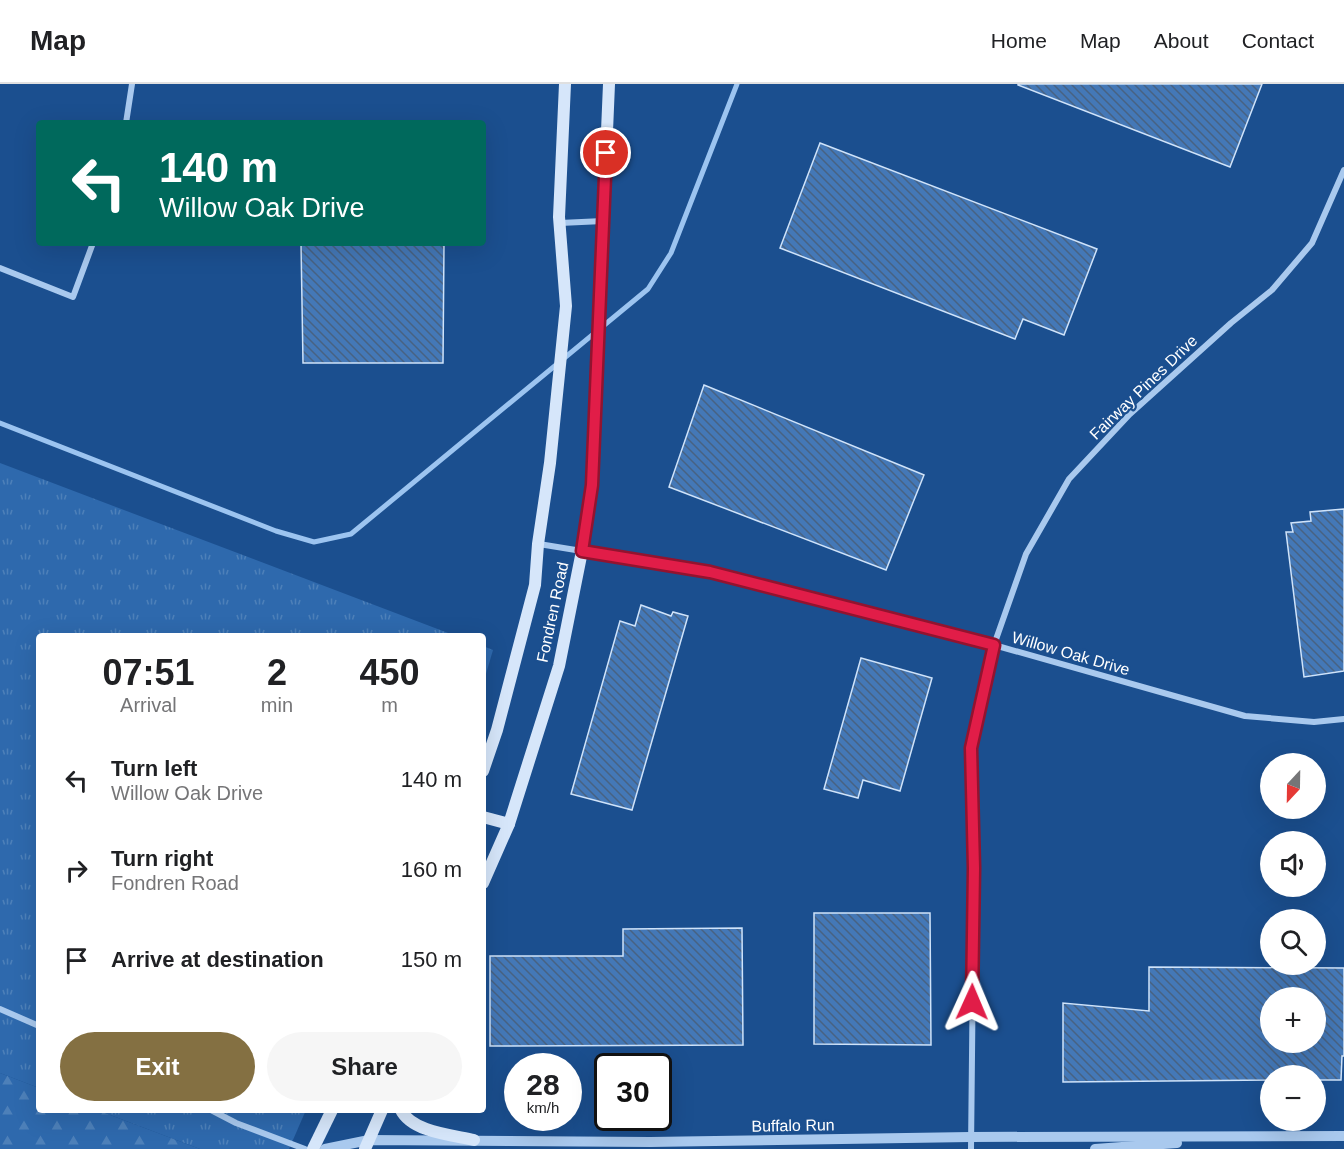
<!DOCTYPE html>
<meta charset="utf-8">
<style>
:root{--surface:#fff;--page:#f6f6f6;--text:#202124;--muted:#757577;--line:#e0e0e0;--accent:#847042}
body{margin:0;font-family:Arial,sans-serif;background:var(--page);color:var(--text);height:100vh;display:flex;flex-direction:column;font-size:22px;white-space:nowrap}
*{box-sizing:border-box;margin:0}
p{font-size:20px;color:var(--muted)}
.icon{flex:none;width:33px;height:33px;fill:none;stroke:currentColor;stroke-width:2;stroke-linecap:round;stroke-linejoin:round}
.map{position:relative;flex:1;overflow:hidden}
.details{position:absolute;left:36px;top:549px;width:450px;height:480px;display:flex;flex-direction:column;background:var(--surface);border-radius:6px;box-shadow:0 6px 24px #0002}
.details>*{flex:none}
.banner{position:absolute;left:36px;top:36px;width:450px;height:126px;border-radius:6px;box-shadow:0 6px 24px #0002;background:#00695c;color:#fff;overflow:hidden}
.needle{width:39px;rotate:202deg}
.controls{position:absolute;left:1260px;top:669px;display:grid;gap:12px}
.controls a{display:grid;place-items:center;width:66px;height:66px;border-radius:50%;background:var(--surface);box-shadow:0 6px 24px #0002;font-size:30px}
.speed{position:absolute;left:504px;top:969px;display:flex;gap:12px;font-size:30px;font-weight:700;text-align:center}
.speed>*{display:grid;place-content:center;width:78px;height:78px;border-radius:50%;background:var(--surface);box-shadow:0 6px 24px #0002;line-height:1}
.speed small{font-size:15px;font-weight:400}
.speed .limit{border:3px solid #111;border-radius:9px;background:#fff;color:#111}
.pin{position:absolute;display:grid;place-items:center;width:51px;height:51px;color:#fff;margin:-26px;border:3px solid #fff;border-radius:50%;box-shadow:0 2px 6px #0007}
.me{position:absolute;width:66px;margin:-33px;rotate:1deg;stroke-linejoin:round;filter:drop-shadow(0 0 4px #0008)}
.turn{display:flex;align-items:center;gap:21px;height:126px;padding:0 24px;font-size:27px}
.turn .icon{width:78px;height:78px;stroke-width:2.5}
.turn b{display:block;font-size:42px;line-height:51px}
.eta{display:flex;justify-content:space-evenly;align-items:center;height:102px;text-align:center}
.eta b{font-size:36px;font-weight:800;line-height:42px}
.action{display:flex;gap:12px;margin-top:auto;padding:12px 24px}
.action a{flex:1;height:69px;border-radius:36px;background:var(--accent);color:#fff;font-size:24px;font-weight:800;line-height:69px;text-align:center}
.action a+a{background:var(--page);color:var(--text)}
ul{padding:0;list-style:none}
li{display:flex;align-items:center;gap:18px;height:90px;padding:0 24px}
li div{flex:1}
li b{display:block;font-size:22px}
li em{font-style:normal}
header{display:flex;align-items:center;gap:36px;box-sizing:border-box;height:84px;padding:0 30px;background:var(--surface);border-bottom:2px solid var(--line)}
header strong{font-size:28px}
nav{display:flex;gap:33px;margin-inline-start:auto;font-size:21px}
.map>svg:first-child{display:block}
.grass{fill:url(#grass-tufts)}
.forest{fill:url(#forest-firs)}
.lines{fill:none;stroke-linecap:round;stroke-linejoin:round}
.stream{stroke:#9cc4f0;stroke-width:5}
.building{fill:url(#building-back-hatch);stroke:#cfe3fa;stroke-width:1.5;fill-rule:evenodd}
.minor{stroke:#a9c9ee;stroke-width:6}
.tertiary{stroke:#a9c9ee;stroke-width:10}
.secondary{stroke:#d6e6fa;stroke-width:12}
.route-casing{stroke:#92132f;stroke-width:15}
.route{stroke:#e11d48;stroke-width:10}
.labels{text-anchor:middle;stroke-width:4.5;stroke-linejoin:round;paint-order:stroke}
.street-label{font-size:16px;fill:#fff;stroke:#1b4f8f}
</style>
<header>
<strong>Map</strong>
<nav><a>Home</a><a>Map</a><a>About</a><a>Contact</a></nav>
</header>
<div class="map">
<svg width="1344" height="1065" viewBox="0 0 1344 1065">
<defs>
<pattern id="grass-tufts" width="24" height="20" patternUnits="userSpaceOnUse" patternTransform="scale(1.5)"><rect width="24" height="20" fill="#2e69ad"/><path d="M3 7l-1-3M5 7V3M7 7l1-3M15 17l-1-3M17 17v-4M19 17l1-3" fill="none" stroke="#4d80b9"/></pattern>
<pattern id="forest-firs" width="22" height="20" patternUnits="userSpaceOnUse" patternTransform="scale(1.5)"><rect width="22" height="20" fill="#2e69ad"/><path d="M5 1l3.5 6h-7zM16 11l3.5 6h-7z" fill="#4d80b9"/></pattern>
<pattern id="building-back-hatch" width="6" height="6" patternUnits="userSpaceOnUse" patternTransform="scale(1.5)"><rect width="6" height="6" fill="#4478b7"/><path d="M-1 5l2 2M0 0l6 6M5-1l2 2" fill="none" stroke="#486282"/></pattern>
</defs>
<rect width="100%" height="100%" fill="#1b4f8f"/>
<!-- grass -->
<g class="grass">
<path d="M 0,379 L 456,552 L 39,552 L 39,1004 L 0,989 Z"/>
<path d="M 483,562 L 493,566 L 483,600 Z"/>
<path d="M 97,1026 L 306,1026 L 289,1065 L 200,1065 Z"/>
</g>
<!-- forest -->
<path class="forest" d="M 0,989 L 39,1004 L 39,1026 L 97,1026 L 200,1065 L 0,1065 Z"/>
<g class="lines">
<!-- stream -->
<path class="stream" d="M 0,339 L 276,447 L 314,458 L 351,450 L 648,205 L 671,169 L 737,0"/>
</g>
<!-- building -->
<g class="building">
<path d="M 1018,0 L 1262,0 L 1230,83 L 1018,1 Z"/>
<path d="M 820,59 L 1097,165 L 1064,251 L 1023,235 L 1015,255 L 780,164 Z"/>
<path d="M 301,159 L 444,159 L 443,279 L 303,279 Z"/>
<path d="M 704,301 L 924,391 L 886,486 L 669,403 Z"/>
<path d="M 1344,425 L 1344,587 L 1304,593 L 1286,448 L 1293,448 L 1291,439 L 1311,437 L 1310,428 Z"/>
<path d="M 641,521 L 671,532 L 673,528 L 688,532 L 632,726 L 571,710 L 620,537 L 635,542 Z"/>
<path d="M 861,574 L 932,594 L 900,707 L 863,696 L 858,714 L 824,705 Z"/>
<path d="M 814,829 L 930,829 L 931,961 L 814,960 Z"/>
<path d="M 742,844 L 743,961 L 490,962 L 490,872 L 623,872 L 623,845 Z"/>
<path d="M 1149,883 L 1344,884 L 1344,972 L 1342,972 L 1341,996 L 1316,996 L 1316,992 L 1270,992 L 1270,996 L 1063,998 L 1063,919 L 1149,927 ZM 1270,914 L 1316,914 L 1316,958 L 1270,958 Z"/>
</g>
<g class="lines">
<!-- minor -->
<g class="minor">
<path d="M 126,39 L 132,0"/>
<path d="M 560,139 L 603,137"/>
<path d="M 0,184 L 73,213 L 93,159"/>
<path d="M 539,460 L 710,488 L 994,561 L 1245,632 L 1314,638 L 1344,635"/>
<path d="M 0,925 L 39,942"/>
<path d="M 211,1026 L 236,1039 L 305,1065"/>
<path d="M 971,1065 L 974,784 L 971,664 L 994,561 L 1026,470 L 1069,395 L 1130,330 L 1231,239 L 1272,206 L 1312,159 L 1344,86"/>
</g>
<!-- tertiary -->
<g class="tertiary">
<path d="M 325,1065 L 369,1056 L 650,1058 L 970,1053 L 1344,1052"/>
<path d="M 1095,1065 L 1177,1059"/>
</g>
<!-- secondary -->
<g class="secondary">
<path d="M 483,687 L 497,646 L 535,501 L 538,460 L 550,379 L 566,222 L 559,133 L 565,0"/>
<path d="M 483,733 L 509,740"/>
<path d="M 483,799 L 509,740 L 559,582 L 582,467 L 592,401 L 609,0"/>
<path d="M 401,1026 C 412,1048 452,1051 474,1056"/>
<path d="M 313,1065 L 332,1026"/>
<path d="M 365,1065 L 382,1026"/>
</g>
</g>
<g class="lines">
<defs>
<path id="route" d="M 606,69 L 592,401 L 582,467 L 710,488 L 994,561 L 971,664 L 974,784 L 972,918"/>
</defs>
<!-- route casing -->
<use href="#route" class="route-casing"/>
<!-- route -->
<use href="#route" class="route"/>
</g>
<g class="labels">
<!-- street labels -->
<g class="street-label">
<text transform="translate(1143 303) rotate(-44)" y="6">Fairway Pines Drive</text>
<text transform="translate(552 528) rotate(-78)" y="6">Fondren Road</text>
<text transform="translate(1071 569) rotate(16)" y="6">Willow Oak Drive</text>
<text transform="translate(793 1041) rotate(-1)" y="6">Buffalo Run</text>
</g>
</g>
</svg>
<div class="controls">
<a><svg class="needle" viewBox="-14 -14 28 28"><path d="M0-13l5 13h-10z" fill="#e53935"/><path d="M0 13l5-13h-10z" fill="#757577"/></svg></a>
<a><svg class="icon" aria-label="sound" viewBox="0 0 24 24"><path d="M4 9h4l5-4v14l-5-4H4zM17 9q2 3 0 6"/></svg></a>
<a><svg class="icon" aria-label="search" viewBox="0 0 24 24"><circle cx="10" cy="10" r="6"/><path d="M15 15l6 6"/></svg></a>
<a>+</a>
<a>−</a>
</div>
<div class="speed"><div>28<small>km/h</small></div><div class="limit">30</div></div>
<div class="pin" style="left:606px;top:69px;background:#d93025"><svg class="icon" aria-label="arrive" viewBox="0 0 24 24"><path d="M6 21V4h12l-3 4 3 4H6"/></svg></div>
<svg class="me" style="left:972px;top:918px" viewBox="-20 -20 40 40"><path d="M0-17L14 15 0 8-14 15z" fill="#e11d48" stroke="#fff" stroke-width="4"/></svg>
<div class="banner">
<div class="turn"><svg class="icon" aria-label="left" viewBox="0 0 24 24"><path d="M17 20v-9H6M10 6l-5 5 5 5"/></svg><div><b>140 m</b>Willow Oak Drive</div></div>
</div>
<section class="details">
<div class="eta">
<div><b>07:51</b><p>Arrival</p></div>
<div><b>2</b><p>min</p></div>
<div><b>450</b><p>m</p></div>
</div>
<ul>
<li><svg class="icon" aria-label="left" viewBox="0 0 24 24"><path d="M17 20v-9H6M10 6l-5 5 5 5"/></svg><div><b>Turn left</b><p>Willow Oak Drive</p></div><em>140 m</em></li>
<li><svg class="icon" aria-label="right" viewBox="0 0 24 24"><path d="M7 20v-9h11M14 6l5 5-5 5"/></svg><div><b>Turn right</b><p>Fondren Road</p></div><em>160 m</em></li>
<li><svg class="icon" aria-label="arrive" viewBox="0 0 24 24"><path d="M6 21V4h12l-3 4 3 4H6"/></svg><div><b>Arrive at destination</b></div><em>150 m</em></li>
</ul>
<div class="action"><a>Exit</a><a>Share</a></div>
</section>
</div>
